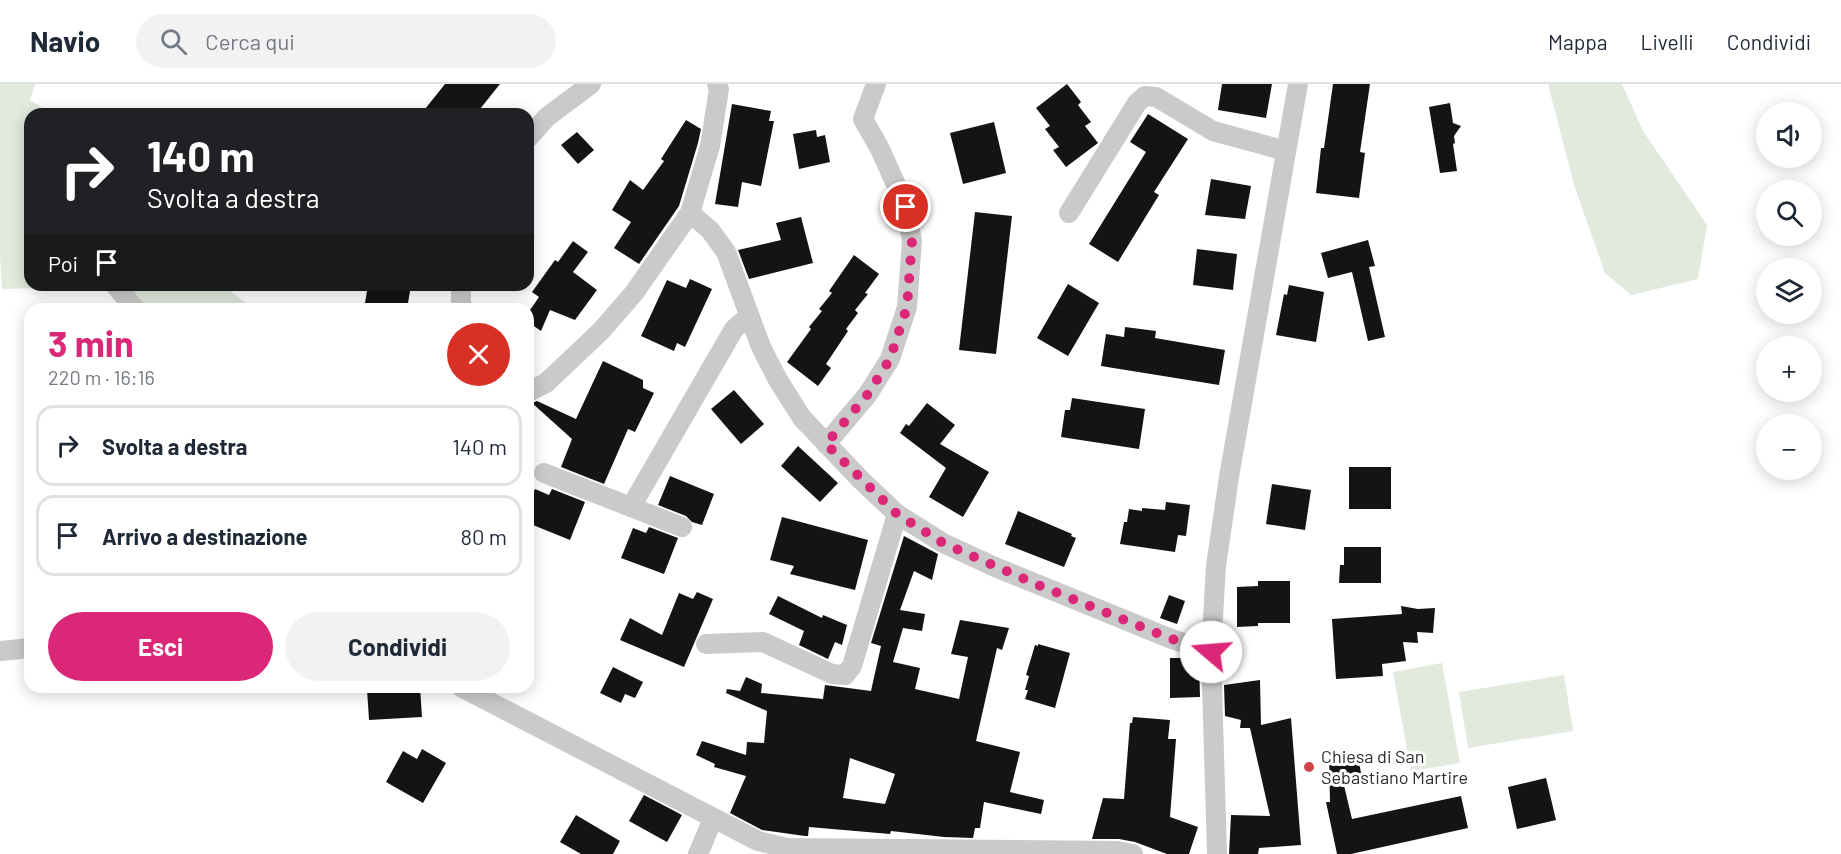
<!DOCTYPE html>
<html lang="it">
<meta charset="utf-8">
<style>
:root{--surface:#fff;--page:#f2f2f3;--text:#1f2937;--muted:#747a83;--line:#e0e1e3;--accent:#db2777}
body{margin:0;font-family:Barlow,sans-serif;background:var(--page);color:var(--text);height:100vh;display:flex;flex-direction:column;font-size:22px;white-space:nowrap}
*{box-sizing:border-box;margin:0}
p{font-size:20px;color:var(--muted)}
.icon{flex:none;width:33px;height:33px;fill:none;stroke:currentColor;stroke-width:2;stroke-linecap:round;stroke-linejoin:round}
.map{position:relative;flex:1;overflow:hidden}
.side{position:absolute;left:24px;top:219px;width:510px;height:390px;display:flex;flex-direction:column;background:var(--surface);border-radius:18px;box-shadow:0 3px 15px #0003}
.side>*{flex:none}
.top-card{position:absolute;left:24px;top:24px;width:510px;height:183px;border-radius:18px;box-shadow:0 3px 15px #0003;background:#202124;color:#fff;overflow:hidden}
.fabs{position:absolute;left:1756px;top:18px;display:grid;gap:12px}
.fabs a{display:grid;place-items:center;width:66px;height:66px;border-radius:50%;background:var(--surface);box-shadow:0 3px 15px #0003;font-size:30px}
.pin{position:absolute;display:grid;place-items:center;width:51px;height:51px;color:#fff;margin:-26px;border:3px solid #fff;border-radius:50%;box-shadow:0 2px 6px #0007}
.me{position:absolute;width:66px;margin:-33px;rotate:288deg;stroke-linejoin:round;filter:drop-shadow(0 0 4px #0008)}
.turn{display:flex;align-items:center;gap:21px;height:126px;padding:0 24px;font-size:27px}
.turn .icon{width:78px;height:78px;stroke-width:2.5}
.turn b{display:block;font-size:42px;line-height:51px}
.then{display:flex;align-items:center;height:57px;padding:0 24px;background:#0003;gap:12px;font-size:22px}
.round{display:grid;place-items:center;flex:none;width:63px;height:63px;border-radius:32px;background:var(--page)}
.head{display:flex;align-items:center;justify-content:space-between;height:102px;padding:0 24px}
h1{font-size:36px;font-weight:700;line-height:45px;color:var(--accent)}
.primary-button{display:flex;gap:12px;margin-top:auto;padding:12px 24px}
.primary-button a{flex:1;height:69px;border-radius:36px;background:var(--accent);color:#fff;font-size:24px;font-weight:700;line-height:69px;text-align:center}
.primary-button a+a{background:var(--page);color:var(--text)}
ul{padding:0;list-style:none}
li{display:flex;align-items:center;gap:18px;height:81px;margin:0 12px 9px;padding:0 12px;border:3px solid var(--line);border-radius:18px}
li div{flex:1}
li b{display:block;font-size:22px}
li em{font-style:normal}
header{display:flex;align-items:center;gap:36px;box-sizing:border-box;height:84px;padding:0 30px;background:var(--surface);border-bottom:2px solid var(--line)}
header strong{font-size:28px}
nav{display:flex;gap:33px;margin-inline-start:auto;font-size:21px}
.search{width:420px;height:54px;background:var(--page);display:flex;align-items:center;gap:15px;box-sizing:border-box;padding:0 21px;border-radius:33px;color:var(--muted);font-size:22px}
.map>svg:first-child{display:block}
.green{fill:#e2e9dd}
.building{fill:#141414;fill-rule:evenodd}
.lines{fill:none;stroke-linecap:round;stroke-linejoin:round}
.minor{stroke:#cacaca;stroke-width:20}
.route{stroke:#db2777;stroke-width:10;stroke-dasharray:0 18}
.poi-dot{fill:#ce4547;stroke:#fff;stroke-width:2}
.labels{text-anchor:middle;stroke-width:6;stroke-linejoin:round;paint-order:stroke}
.poi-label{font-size:18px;fill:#2d2d2d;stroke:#fff;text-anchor:start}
</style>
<header>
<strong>Navio</strong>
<div class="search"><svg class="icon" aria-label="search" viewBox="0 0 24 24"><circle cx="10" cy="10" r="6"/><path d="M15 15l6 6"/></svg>Cerca qui</div>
<nav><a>Mappa</a><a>Livelli</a><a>Condividi</a></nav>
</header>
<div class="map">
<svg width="1841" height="770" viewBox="0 0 1841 770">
<rect width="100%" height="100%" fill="#fff"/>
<!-- green -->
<g class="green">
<path d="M 0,0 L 35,0 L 30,16 L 53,30 L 30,30 L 30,201 L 222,201 L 254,225 L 135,225 L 112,202 L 2,205 L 0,171 Z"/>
<path d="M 1548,0 L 1622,0 L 1643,47 L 1707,141 L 1698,195 L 1631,211 L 1605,189 L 1574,101 Z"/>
<path d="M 1442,579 L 1460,679 L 1411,687 L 1393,588 Z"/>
<path d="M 1564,591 L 1573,647 L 1468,664 L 1459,608 Z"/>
</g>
<!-- building -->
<g class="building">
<path d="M 445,0 L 500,0 L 476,30 L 421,30 Z"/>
<path d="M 1067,0 L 1081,18 L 1078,21 L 1091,38 L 1085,42 L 1098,59 L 1066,83 L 1053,66 L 1059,63 L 1045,45 L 1050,42 L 1036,24 Z"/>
<path d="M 1222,0 L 1272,0 L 1266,34 L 1218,26 Z"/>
<path d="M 1333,0 L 1370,0 L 1360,68 L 1365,69 L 1359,114 L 1316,109 L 1321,64 L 1324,64 Z"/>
<path d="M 1450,19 L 1453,39 L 1461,42 L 1454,52 L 1455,59 L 1453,60 L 1457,87 L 1440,89 L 1429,23 Z"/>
<path d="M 732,20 L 771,27 L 769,37 L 774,37 L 761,102 L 742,98 L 738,123 L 715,120 Z"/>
<path d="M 1148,30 L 1188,55 L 1154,108 L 1159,111 L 1118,178 L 1089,160 L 1146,68 L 1130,58 Z"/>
<path d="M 686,36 L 701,45 L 698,59 L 679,122 L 639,180 L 614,164 L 631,138 L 612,126 L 630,96 L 643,106 L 664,77 L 661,75 Z"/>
<path d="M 994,38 L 1006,89 L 963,100 L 950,49 Z"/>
<path d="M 816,46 L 817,53 L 825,51 L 830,78 L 799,85 L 793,50 Z"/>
<path d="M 577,48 L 594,66 L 578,80 L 561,61 Z"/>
<path d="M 1211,95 L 1251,102 L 1245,135 L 1205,131 Z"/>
<path d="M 975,128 L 1012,132 L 996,270 L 959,266 Z"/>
<path d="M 801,133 L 813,179 L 749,195 L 738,166 L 781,156 L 776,139 Z"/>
<path d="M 1368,156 L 1375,182 L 1369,183 L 1385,253 L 1368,257 L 1352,188 L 1328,194 L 1321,169 Z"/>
<path d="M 573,157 L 588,168 L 573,188 L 597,206 L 575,236 L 550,226 L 541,247 L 528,238 L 528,229 L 539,213 L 532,208 L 555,176 L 558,178 Z"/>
<path d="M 1197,165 L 1237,170 L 1233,206 L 1193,201 Z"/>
<path d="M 854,171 L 879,190 L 865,209 L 868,210 L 855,226 L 858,229 L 846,245 L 848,247 L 826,280 L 831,284 L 818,302 L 787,278 L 811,245 L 809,243 L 822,227 L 819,225 L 832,209 L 829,207 Z"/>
<path d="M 690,195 L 712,205 L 685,263 L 677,259 L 674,267 L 641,252 L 667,196 L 686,204 Z"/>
<path d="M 1068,200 L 1099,219 L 1068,272 L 1037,254 Z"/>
<path d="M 368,201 L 411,201 L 407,225 L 364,225 Z"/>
<path d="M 1289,201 L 1324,208 L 1316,258 L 1276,251 L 1284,210 L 1287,211 Z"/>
<path d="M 1125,243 L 1156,247 L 1155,254 L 1225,266 L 1219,301 L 1101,282 L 1106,250 L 1124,253 Z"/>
<path d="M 603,277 L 643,296 L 643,304 L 654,309 L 635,348 L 628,345 L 604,400 L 561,383 L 572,355 L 532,319 L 537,317 L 576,335 Z"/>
<path d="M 734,306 L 764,340 L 741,360 L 711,325 Z"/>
<path d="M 1072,314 L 1145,325 L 1139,365 L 1061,353 L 1065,326 L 1070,326 Z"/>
<path d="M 927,319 L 955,341 L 940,360 L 989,388 L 963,433 L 929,413 L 946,384 L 900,349 L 906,340 L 909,342 Z"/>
<path d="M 798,362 L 838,399 L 820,418 L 781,382 Z"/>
<rect x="1349" y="383" width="42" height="42"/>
<path d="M 670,392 L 714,410 L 702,441 L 692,438 L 686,432 L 658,421 Z"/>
<path d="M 1272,400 L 1311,406 L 1305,446 L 1266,440 Z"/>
<path d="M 535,405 L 549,411 L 552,405 L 585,418 L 570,456 L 528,439 L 528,421 Z"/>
<path d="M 1166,418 L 1190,421 L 1186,452 L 1178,451 L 1175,468 L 1120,460 L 1124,438 L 1127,438 L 1129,425 L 1142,427 L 1142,424 L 1165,426 Z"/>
<path d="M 1018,427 L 1072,450 L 1071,452 L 1076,454 L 1064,483 L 1005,460 Z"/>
<path d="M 782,433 L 868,456 L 855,506 L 790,490 L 794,482 L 770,476 Z"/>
<path d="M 649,443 L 678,454 L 664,490 L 621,474 L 633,444 L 646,449 Z"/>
<path d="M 904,452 L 938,470 L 932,496 L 914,487 L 900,526 L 925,530 L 922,547 L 903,544 L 893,578 L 920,584 L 915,605 L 959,615 L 968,573 L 951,570 L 960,536 L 1009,544 L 1002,566 L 997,564 L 976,657 L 1020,668 L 1010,708 L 1044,716 L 1041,730 L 984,718 L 980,744 L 975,744 L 973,754 L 944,753 L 891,747 L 890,750 L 809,743 L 808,752 L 805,752 L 762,746 L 730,729 L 746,692 L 714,683 L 715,680 L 696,671 L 702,657 L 746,671 L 747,658 L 764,659 L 767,627 L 726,609 L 727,605 L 740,607 L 746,593 L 762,600 L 761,609 L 823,615 L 825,601 L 871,607 L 881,562 L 871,559 ZM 850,674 L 895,690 L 885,720 L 843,714 Z"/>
<path d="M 1344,463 L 1381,463 L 1381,499 L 1339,499 L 1340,481 L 1344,481 Z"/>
<path d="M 1258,497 L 1290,497 L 1290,539 L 1258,539 L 1258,542 L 1237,543 L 1237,503 L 1258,502 Z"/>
<path d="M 697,508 L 713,515 L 684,583 L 620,556 L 630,534 L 662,551 L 679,509 L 693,515 Z"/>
<path d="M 1169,511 L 1185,517 L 1177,540 L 1160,534 Z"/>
<path d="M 778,512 L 822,534 L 823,531 L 847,541 L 842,561 L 835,558 L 828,575 L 799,561 L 804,547 L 769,530 Z"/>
<path d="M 1401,522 L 1418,525 L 1435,524 L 1433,549 L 1417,548 L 1418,559 L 1403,558 L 1406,577 L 1382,580 L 1383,592 L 1336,595 L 1332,535 L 1402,530 Z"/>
<path d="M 1038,560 L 1070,569 L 1055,624 L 1025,615 L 1028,606 L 1025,606 L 1029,592 L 1026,591 L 1035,561 L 1038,562 Z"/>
<path d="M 1170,574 L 1190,574 L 1199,577 L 1200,613 L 1170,614 Z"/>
<path d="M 613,583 L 643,598 L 635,614 L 625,610 L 621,619 L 600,609 Z"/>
<path d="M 1260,596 L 1261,641 L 1291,634 L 1301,761 L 1259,764 L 1258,770 L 1229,770 L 1231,731 L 1270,732 L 1250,644 L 1240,644 L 1241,636 L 1225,632 L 1224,601 Z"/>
<path d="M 401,603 L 420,603 L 422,633 L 369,636 L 367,605 Z"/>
<path d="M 1133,633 L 1170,636 L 1168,655 L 1176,655 L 1170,733 L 1198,743 L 1189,770 L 1167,770 L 1135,758 L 1119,755 L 1092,755 L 1103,714 L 1124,715 L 1130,639 L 1132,639 Z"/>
<path d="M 422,665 L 446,679 L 423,719 L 386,698 L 403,667 L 417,675 Z"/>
<path d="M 1337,669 L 1339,677 L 1358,673 L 1361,689 L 1342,693 L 1352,735 L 1461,712 L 1468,744 L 1351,770 L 1337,770 L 1326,718 L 1330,718 L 1329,670 Z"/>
<path d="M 1546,694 L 1556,736 L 1517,745 L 1508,703 Z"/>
<path d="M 644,711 L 682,731 L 667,758 L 629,737 Z"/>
<path d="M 576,731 L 620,757 L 613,770 L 581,770 L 560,758 Z"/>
</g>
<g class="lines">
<!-- minor -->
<g class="minor">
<path d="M 528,54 L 547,33 L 591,0"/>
<path d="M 690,129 L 710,146 L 726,168 L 761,263 L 778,296 L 802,334 L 861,396 L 897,430 L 943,459 L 995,483 L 1169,554 L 1211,568"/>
<path d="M 1069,129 L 1137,19 L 1145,12 L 1156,13 L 1213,47 L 1286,67"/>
<path d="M 115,201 L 135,225"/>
<path d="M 461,225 L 461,201"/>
<path d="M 528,308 L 546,299 L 601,247 L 634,209 L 690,129 L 710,62 L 719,5 L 717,0"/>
<path d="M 826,360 L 868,310 L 890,275 L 907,223 L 912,157 L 906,123 L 880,65 L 863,35 L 876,0"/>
<path d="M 544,389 L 682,443"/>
<path d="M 631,423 L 734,245 L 748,233"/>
<path d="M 706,560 L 763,558 L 832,590 L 845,591 L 852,582 L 897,430"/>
<path d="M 0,567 L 30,564"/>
<path d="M 461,603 L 758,757 L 787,764 L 1117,767 L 1133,770"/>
<path d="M 698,770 L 713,735"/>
<path d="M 1217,770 L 1211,568 L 1216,482 L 1229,393 L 1298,0"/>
</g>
</g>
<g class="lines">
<!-- route -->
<path class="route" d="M 906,123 L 912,157 L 907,223 L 890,275 L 868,310 L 826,360 L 897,430 L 943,459 L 1038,501 L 1169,554 L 1211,568"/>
</g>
<!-- markers -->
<circle class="poi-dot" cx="1309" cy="683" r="6"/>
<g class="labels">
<!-- poi labels -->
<g class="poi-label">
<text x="1321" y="679">Chiesa di San<tspan x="1321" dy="21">Sebastiano Martire</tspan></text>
</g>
</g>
</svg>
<div class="fabs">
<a><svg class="icon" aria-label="sound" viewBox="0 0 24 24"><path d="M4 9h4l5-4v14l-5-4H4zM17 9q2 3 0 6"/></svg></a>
<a><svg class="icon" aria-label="search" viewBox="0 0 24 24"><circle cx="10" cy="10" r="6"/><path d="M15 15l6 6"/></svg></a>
<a><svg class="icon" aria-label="layers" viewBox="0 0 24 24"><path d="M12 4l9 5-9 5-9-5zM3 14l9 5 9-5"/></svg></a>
<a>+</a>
<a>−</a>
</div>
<div class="pin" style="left:906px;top:123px;background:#d93025"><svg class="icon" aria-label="arrive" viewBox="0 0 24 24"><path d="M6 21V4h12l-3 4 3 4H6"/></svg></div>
<svg class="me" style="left:1211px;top:568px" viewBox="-20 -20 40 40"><circle r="19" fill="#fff"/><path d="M0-13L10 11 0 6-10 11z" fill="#db2777"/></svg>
<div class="top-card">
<div class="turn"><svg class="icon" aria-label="right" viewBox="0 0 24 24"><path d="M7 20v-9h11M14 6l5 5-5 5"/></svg><div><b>140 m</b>Svolta a destra</div></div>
<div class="then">Poi<svg class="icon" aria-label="arrive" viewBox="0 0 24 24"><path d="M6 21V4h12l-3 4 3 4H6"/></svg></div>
</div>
<section class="side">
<div class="head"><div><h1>3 min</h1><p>220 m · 16:16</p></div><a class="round" style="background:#d93025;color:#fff"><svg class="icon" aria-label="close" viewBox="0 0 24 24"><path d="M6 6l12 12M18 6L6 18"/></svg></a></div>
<ul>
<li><svg class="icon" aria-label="right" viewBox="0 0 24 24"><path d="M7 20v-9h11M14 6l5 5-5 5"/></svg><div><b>Svolta a destra</b></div><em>140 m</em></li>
<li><svg class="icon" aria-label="arrive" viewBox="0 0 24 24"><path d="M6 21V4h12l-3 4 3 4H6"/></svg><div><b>Arrivo a destinazione</b></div><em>80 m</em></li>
</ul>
<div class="primary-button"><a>Esci</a><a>Condividi</a></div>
</section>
</div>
